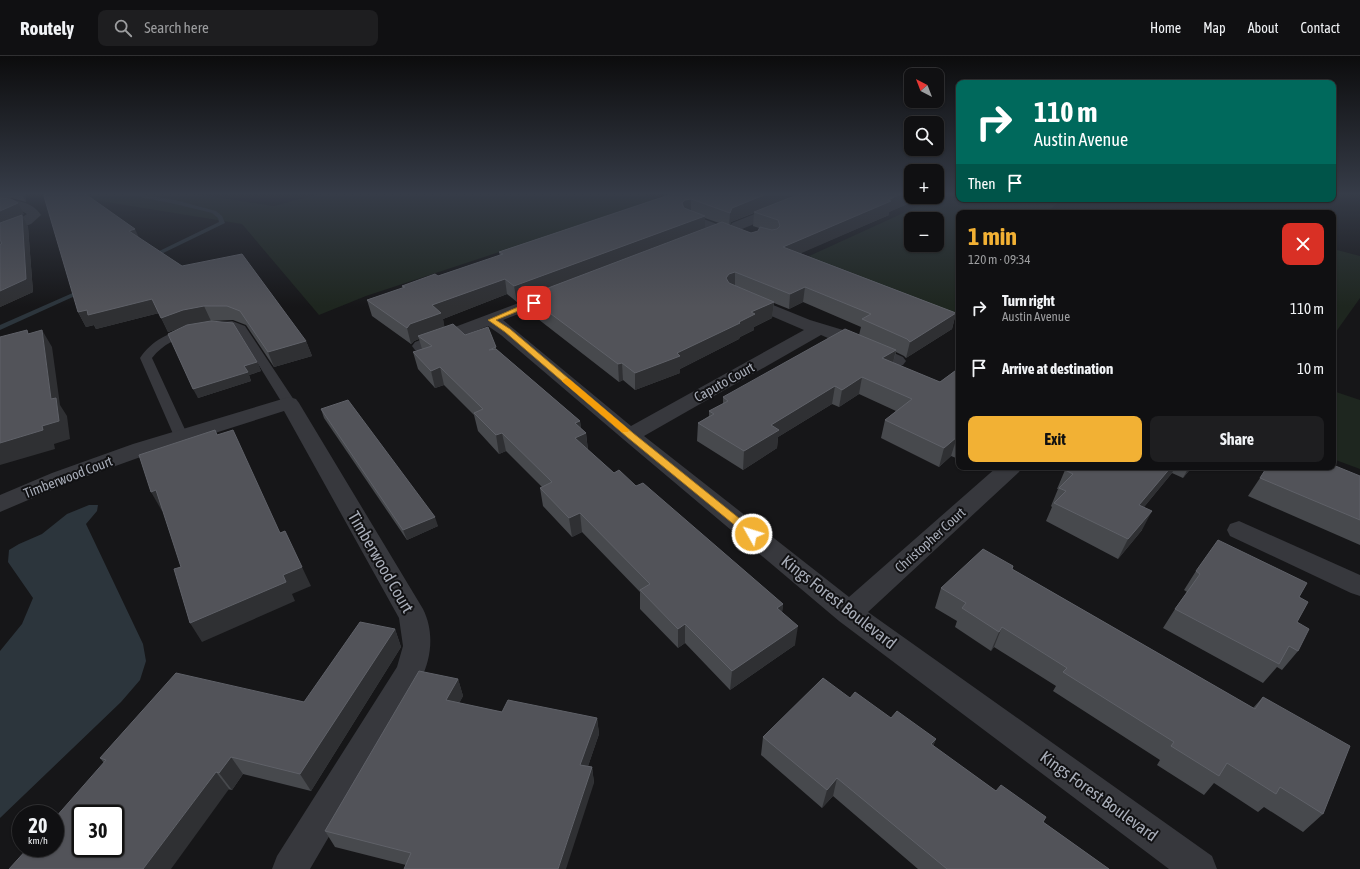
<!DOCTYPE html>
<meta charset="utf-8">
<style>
:root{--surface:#101012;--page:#1e1e20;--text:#f1f3f6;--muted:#9c9d9f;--line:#303032;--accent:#f2b134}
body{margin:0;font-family:"Asap Condensed",sans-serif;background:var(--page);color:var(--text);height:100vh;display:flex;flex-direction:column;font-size:15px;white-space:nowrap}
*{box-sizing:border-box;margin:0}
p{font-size:13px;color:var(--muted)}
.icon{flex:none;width:22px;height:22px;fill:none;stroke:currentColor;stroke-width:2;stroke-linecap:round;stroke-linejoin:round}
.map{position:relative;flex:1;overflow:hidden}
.details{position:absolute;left:956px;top:154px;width:380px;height:260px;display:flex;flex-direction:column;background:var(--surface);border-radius:8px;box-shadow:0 1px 3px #0004,0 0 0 1px var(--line)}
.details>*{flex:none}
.guide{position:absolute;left:956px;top:24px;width:380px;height:122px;border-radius:8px;box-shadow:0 1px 3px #0004,0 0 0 1px var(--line);background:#00695c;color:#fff;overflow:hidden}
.needle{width:26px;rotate:318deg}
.tools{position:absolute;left:904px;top:12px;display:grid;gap:8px}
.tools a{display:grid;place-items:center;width:40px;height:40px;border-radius:8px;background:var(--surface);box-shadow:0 1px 3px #0004,0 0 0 1px var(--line);font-size:20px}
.speed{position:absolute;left:12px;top:749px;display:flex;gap:8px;font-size:20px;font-weight:700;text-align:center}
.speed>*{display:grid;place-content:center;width:52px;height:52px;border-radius:50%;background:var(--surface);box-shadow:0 1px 3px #0004,0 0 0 1px var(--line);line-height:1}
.speed small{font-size:10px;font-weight:400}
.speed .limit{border:2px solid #111;border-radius:6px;background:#fff;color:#111}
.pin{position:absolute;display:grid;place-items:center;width:34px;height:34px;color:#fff;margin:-17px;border-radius:8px;box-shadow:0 2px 6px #0006}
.me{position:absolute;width:44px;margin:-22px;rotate:309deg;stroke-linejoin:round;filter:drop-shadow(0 0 3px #0008)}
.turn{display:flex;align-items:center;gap:14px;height:84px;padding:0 12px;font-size:18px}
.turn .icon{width:52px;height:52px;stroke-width:2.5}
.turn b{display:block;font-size:28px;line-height:34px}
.then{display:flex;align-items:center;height:38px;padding:0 12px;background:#0003;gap:8px;font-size:15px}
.round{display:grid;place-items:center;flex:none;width:42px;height:42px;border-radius:8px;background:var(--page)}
.overview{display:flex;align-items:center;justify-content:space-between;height:68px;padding:0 12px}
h1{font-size:24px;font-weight:700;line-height:30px;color:var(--accent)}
.primary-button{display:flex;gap:8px;margin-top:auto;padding:8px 12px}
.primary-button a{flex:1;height:46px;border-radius:8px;background:var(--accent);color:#111;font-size:16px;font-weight:700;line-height:46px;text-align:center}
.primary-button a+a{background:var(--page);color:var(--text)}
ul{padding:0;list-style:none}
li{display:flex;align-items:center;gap:12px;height:60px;padding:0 12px}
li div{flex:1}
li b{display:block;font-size:15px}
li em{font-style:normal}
header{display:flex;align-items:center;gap:24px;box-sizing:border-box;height:56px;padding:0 20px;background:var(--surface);border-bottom:1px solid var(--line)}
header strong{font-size:19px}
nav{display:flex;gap:22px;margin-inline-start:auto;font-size:14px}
.search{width:280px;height:36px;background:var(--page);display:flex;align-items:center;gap:10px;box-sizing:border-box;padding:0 14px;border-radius:8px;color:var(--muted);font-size:15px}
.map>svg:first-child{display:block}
.green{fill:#1e261f;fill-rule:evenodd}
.water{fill:#2c353c}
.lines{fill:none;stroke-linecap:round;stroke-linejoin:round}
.stream{fill:#2c353c;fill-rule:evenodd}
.lane{fill:#37383d;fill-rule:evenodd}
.street{fill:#37383d;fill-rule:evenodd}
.wall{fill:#47494d;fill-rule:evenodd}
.shaded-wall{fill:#2f3033}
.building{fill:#525359;stroke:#5f6168;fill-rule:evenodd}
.route{fill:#f2b134;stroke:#9d7322}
.slow{fill:#f59e0b}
.labels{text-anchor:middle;stroke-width:4;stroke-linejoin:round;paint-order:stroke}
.street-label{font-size:14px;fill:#a8adb8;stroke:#111113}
.near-street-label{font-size:17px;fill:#a8adb8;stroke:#111113}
</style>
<header>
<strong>Routely</strong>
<div class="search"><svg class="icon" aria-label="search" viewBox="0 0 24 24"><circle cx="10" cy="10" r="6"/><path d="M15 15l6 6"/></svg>Search here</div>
<nav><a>Home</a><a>Map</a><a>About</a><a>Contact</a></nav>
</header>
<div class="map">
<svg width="1360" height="813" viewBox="0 0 1360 813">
<rect width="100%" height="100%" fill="#161618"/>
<!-- green -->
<g class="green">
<path d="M 51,137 L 188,137 L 274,150 L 323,137 L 641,137 L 657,144 L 366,240 L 319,259 L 242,168 Z"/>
<path d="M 947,137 L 959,137 L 959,143 L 1062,143 L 1046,157 L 959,157 L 959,259 L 807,201 ZM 911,163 L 937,163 L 937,189 L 911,189 Z"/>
<path d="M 1333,193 L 1360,200 L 1360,242 L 1333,280 Z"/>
<path d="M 1333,335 L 1360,344 L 1360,413 L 1333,403 Z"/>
</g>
<!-- water -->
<path class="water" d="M 89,449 L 98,449 L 97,455 L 86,468 L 143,588 L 146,605 L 140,624 L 121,646 L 0,762 L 0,595 L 22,568 L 33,542 L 8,506 L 9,494 L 19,488 L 42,478 L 67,458 Z"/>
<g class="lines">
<!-- stream -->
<g class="stream">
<path d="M 120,137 L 133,137 L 175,144 L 216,155 L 222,160 L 225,167 L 153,202 L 149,202 L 149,200 L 219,166 L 218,162 L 212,157 L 175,148 Z"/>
<path d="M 84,232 L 86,233 L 86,235 L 0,274 L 0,269 Z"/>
</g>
<!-- lane -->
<g class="lane">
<path d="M 232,265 L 245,270 L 296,347 L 294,350 L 284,350 L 237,274 C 228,270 220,274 211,271 L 209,269 L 211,267 Z"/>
<path d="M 189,271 L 193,272 L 195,275 L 193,278 C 177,282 163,288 152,302 L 188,380 L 186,383 L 181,384 L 176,383 L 174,380 L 140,302 C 152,284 169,277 189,271 Z"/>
</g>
<!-- street -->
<g class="street">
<path d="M 807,137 L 825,137 L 823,140 L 742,173 L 732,173 L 730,170 L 732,167 Z"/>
<path d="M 0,143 C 15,144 32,145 41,159 L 31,168 L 0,180 L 0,171 L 21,162 L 27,158 L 18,153 L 0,151 Z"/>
<path d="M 690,158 L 744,178 L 746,181 L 744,184 L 739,185 L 734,184 L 685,165 L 683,162 L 685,159 Z"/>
<path d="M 556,233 L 562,235 L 564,238 L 562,241 L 503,264 L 631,370 L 804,274 L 739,246 L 737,243 L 739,240 L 745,238 L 751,240 L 810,264 L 843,274 L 903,301 L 906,305 L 903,309 L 897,311 L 891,309 L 821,279 L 644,380 L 849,541 L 997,411 L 1022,411 L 1019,416 L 868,556 L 1212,800 L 1217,813 L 1169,813 L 839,565 L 623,383 L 501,279 L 488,270 L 427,294 L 421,295 L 415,294 L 412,290 L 415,286 Z"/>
<path d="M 289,341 L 296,343 L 299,347 L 423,553 C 434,575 432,601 421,623 L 310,813 L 272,813 L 277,800 L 397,611 L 403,590 L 399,562 L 284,355 L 149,398 L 68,427 L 0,456 L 0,439 L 52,417 L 133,388 Z"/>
<path d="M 1239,465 L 1360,519 L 1360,540 L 1351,537 L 1230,480 L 1227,474 L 1230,468 Z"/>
</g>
</g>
<!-- wall -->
<g class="wall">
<path d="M 0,137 L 25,137 L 26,146 L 12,142 L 1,142 L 24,158 L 21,159 L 28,171 L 33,236 L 0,251 Z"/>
<path d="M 675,137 L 923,141 L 889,156 L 889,159 L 800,197 L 956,257 L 952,273 L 906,302 L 904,300 L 896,296 L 893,307 L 940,326 L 959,312 L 959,399 L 956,402 L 951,400 L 939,411 L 881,382 L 885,364 L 896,355 L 859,338 L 839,351 L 832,348 L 778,381 L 777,392 L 743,414 L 697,385 L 698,367 L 709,360 L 709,355 L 723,348 L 723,341 L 859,279 L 861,271 L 803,246 L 789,253 L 774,247 L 772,262 L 754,271 L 754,274 L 740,281 L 739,283 L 680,313 L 680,317 L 635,334 L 623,324 L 619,326 L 529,256 L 527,242 L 517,246 L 507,238 L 443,263 L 444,271 L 496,291 L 496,293 L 580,365 L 581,373 L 586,377 L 588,394 L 614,417 L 636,430 L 783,548 L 782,556 L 795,589 L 730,634 L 685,587 L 678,592 L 640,553 L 640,536 L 582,476 L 572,481 L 543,450 L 540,432 L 542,431 L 506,395 L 499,398 L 478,375 L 474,359 L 444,329 L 435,332 L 418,313 L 413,296 L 422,293 L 419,283 L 414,285 L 411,288 L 372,260 L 367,244 L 403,232 L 402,230 L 438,220 L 500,200 L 499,196 ZM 754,157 L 753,170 L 759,172 L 758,175 L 751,177 L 730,169 L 731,166 ZM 705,162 L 719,167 L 705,173 Z"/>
<path d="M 139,182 L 182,210 L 306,285 L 312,300 L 274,311 L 246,269 L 233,264 L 211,265 L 203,266 L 257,306 L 261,315 L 249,319 L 251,325 L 198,342 L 183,271 L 168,276 L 159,257 L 96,273 L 94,269 L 86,271 L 78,256 Z"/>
<path d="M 321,353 L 438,470 L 407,484 L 324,362 Z"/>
<path d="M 1068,411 L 1192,411 L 1183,422 L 1172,417 L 1144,451 L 1142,474 L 1118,503 L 1046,465 L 1052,451 L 1051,450 L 1058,433 L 1057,433 L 1065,414 Z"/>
<path d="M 1360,420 L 1360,489 L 1248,440 L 1260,422 Z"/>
<path d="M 1013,510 L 1012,513 L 1253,652 L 1263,641 L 1323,758 L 1303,776 L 1264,751 L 1258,756 L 1214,727 L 1204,739 L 1157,709 L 1160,704 L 1053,635 L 1056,630 L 994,591 L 991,595 L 955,571 L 957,565 L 935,552 L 941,532 Z"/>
<path d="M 1196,515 L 1299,541 L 1297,566 L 1298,595 L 1282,614 L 1277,611 L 1263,627 L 1163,572 L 1175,553 L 1187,536 L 1184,534 Z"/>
<path d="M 395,573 L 401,591 L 311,735 L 243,718 L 232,734 L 104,707 L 100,702 L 304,646 Z"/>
<path d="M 458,623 L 463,640 L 459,647 L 502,656 L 597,662 L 599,678 L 588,710 L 592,711 L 594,727 L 406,809 L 335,791 L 325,775 Z"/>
<path d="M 891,662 L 936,683 L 933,690 L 996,735 L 1043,766 L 1109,813 L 918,813 L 833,740 L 822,752 L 761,699 L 763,681 Z"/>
</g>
<!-- shaded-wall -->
<g class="shaded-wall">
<path d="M 21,137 L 25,137 L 26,146 Z"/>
<path d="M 769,137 L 802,137 L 731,166 L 729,171 L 730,157 L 732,152 Z"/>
<path d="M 903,137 L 911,137 L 911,141 L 923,141 L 889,156 L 889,159 L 781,206 L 783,191 Z"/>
<path d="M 691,143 L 691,157 L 685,158 L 682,147 L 685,144 Z"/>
<path d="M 18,147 L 24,158 L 0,169 L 0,155 Z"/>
<path d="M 22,159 L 28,171 L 33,236 L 0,251 L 0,235 Z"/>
<path d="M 705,160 L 705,174 L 527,240 L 527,242 L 517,246 L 514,230 Z"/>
<path d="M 135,173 L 141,186 L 129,175 Z"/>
<path d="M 735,216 L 735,232 L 726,237 L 726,222 L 729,218 Z"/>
<path d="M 505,223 L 507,238 L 443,263 L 445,273 L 418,280 L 419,283 L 414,285 L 411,288 L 407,272 L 410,268 L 432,249 Z"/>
<path d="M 805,231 L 803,246 L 789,253 L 790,238 Z"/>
<path d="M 152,243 L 159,257 L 96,273 L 94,269 L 86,271 L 78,256 L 87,254 Z"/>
<path d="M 774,246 L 772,262 L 754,271 L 754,274 L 740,281 L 739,283 L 680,313 L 680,317 L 635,334 L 635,317 L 677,297 L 739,266 L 751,256 Z"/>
<path d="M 204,250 L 211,265 L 190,269 L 168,276 L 161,262 L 183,254 Z"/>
<path d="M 956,257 L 952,273 L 906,302 L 910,286 Z"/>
<path d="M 42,274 L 52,291 L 60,349 L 67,360 L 70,383 L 54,388 L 55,393 L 0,409 L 0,387 L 42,370 L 51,343 Z"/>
<path d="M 306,285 L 312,300 L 274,311 L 268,296 Z"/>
<path d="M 896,294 L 892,311 L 882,302 Z"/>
<path d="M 257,306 L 261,315 L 249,319 L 251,325 L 198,342 L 193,333 L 244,310 Z"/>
<path d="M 622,307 L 623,324 L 619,326 L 618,308 Z"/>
<path d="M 440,311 L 444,329 L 435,332 L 431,315 Z"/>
<path d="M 862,321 L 859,338 L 839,351 L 842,334 Z"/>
<path d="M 835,330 L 832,348 L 778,381 L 777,392 L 743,414 L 744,395 L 771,369 Z"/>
<path d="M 580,365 L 582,379 L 586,377 L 588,396 L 575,382 L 575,367 Z"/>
<path d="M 502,377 L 506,395 L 499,398 L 496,379 Z"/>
<path d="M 957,381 L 951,400 L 939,411 L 944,392 Z"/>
<path d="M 959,392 L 959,399 L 956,402 Z"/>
<path d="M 1171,411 L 1175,411 L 1172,417 L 1130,468 L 1139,449 Z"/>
<path d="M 1189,411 L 1192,411 L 1183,422 Z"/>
<path d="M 156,434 L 167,453 L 162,455 L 151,436 Z"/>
<path d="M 1152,455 L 1142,474 L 1118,503 L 1128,483 Z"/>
<path d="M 580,457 L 582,476 L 572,481 L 569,462 Z"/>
<path d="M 435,461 L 438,470 L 407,484 L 403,474 Z"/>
<path d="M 302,511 L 311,530 L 292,538 L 295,545 L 202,586 L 190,567 L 283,519 Z"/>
<path d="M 783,548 L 781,567 L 777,552 Z"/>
<path d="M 685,568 L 685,587 L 678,592 L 678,573 Z"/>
<path d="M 798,570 L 795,589 L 730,634 L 732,615 Z"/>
<path d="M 1002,571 L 994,591 L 991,595 L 999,576 Z"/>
<path d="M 395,573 L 401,591 L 311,735 L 300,718 Z"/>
<path d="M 458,623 L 463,640 L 452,661 L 446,644 Z"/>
<path d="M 597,662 L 599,678 L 583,725 L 580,709 Z"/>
<path d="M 936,683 L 928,702 L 931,688 Z"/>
<path d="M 231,701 L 243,718 L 232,734 L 219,717 Z"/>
<path d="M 592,711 L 594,727 L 566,813 L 558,813 Z"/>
<path d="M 216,716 L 229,733 L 171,813 L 143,813 Z"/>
<path d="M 837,722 L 833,740 L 822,752 L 827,734 Z"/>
</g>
<!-- building -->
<g class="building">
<path d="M 43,137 L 84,137 L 135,173 L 129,175 L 182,210 L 242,198 L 306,285 L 268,296 L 240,255 L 227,250 L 204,250 L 183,254 L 161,262 L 152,243 L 88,259 L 87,254 L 78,256 Z"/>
<path d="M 675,137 L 769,137 L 732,152 L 730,157 L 691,143 L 685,144 L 682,147 L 684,152 L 705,160 L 514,230 L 505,223 L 432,249 L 441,257 L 410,268 L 407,272 L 367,244 L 405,231 L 402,230 L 435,218 L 438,220 L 503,198 L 499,196 Z"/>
<path d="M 802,137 L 903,137 L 888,144 L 891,145 L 783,191 L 956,257 L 910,286 L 907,283 L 862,263 L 871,258 L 805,231 L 790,238 L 735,216 L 729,218 L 726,222 L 729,227 L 774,246 L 751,256 L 755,258 L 739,266 L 740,267 L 677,297 L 680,300 L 635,317 L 622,307 L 618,308 L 527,240 L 722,166 L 751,177 L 758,175 L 760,171 L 772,174 L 777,173 L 780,170 L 778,164 L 754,156 Z"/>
<path d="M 0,142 L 11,143 L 18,147 L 0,155 Z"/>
<path d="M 22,159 L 26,223 L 0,235 L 0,189 L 2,187 L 0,184 L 0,167 Z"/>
<path d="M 211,265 L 233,267 L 257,306 L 244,310 L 248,316 L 193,333 L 168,278 L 187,269 Z"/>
<path d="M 453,268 L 465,279 L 488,271 L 496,291 L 489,294 L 496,293 L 580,365 L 575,367 L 586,377 L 575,382 L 614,417 L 619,414 L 636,430 L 643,427 L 783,548 L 777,552 L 798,570 L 732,615 L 685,568 L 678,573 L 640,534 L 650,528 L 580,457 L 569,462 L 540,432 L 552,426 L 502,377 L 496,379 L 474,357 L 483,353 L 440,311 L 431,315 L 413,296 L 432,290 L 418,280 Z"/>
<path d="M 845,273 L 896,294 L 882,302 L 940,326 L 959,312 L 959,382 L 957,381 L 944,392 L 885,364 L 912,343 L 862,321 L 842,334 L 835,330 L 771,369 L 779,374 L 744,395 L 698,367 L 714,358 L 709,355 L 728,345 L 723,341 Z"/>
<path d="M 27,274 L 28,278 L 42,274 L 51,343 L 56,342 L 59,365 L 42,370 L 43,374 L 0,387 L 0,281 Z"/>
<path d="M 348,344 L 435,461 L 403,474 L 321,353 Z"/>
<path d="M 215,374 L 217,379 L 233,374 L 280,477 L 285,475 L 302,511 L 283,519 L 286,526 L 190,567 L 174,513 L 181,511 L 156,434 L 151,436 L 139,399 Z"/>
<path d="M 1333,409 L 1360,420 L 1360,464 L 1260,422 L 1267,411 L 1333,411 Z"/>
<path d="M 1068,411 L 1171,411 L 1139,449 L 1152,455 L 1128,483 L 1054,447 L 1066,435 L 1059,432 L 1073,418 L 1065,414 Z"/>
<path d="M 1218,484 L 1307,527 L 1299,541 L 1308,546 L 1297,566 L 1309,573 L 1298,595 L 1289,590 L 1279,608 L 1175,553 L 1200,518 L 1196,515 Z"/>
<path d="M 983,493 L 1013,510 L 1012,513 L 1255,653 L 1263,641 L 1350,690 L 1323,758 L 1280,731 L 1276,738 L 1227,707 L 1219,720 L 1171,690 L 1174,686 L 1063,616 L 1067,612 L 1002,571 L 999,576 L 962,552 L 966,547 L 941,532 Z"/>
<path d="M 360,566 L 395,573 L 300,718 L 231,701 L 219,717 L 216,716 L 143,813 L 9,813 L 28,792 L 55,792 L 55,762 L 106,704 L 100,702 L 176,617 L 304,646 ZM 81,758 L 115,758 L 115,792 L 81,792 Z"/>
<path d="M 419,615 L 458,623 L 446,644 L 502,656 L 508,644 L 597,662 L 580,709 L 592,711 L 558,813 L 404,813 L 411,797 L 325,775 Z"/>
<path d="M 823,622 L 850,642 L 855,636 L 891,662 L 897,655 L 936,683 L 931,688 L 996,735 L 1001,729 L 1046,761 L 1043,766 L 1109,813 L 947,813 L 837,722 L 827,734 L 763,681 Z"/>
</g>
<!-- sky -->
<linearGradient id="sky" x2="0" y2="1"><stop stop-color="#0c0c0d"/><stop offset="0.55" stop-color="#363c48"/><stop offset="1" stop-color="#363c48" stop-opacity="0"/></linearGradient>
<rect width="1360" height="251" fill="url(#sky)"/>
<!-- route -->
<path class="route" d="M 532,245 L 538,247 L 496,264 L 510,273 L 633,377 L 755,475 L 757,478 L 755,480 L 748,480 L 627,381 L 505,276 L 488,264 Z"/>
<!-- slow -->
<path class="slow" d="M 566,322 L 569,323 L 628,373 L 629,374 L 628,376 L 622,376 L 563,326 L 562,325 Z"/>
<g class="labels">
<!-- street labels -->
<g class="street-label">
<text transform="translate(724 326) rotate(-29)" y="5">Caputo Court</text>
<text transform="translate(68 421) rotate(-21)" y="5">Timberwood Court</text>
<text transform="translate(930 484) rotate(-42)" y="5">Christopher Court</text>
</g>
<!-- near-street labels -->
<g class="near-street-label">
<text transform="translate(381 506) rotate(60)" y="6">Timberwood Court</text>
<text transform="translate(839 546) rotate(38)" y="6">Kings Forest Boulevard</text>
<text transform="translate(1099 740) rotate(36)" y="6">Kings Forest Boulevard</text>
</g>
</g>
</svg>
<div class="tools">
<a><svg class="needle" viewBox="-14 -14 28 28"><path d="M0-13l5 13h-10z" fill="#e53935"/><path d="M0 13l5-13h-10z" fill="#9c9d9f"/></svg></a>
<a><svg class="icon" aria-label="search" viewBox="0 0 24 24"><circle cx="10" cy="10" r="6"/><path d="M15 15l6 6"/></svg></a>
<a>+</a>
<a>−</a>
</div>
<div class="speed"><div>20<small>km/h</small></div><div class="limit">30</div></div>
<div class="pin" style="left:534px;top:247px;background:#d93025"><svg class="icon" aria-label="arrive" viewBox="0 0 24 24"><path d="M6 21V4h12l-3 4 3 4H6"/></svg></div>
<svg class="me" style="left:752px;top:478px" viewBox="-20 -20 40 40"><circle r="17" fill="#f2b134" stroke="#fff" stroke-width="3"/><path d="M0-11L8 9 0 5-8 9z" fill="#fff"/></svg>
<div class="guide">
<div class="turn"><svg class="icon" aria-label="right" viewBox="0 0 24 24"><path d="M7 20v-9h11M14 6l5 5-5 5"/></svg><div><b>110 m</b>Austin Avenue</div></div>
<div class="then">Then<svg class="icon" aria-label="arrive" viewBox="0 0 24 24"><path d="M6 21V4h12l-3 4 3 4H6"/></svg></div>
</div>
<section class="details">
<div class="overview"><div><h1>1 min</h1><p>120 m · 09:34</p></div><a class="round" style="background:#d93025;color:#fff"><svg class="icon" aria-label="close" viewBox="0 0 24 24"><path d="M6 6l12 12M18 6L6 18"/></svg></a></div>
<ul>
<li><svg class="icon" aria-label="right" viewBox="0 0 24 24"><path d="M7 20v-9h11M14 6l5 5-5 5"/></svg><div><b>Turn right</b><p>Austin Avenue</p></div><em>110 m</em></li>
<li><svg class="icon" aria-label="arrive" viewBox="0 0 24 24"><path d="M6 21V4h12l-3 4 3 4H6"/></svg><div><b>Arrive at destination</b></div><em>10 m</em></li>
</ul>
<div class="primary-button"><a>Exit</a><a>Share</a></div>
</section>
</div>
